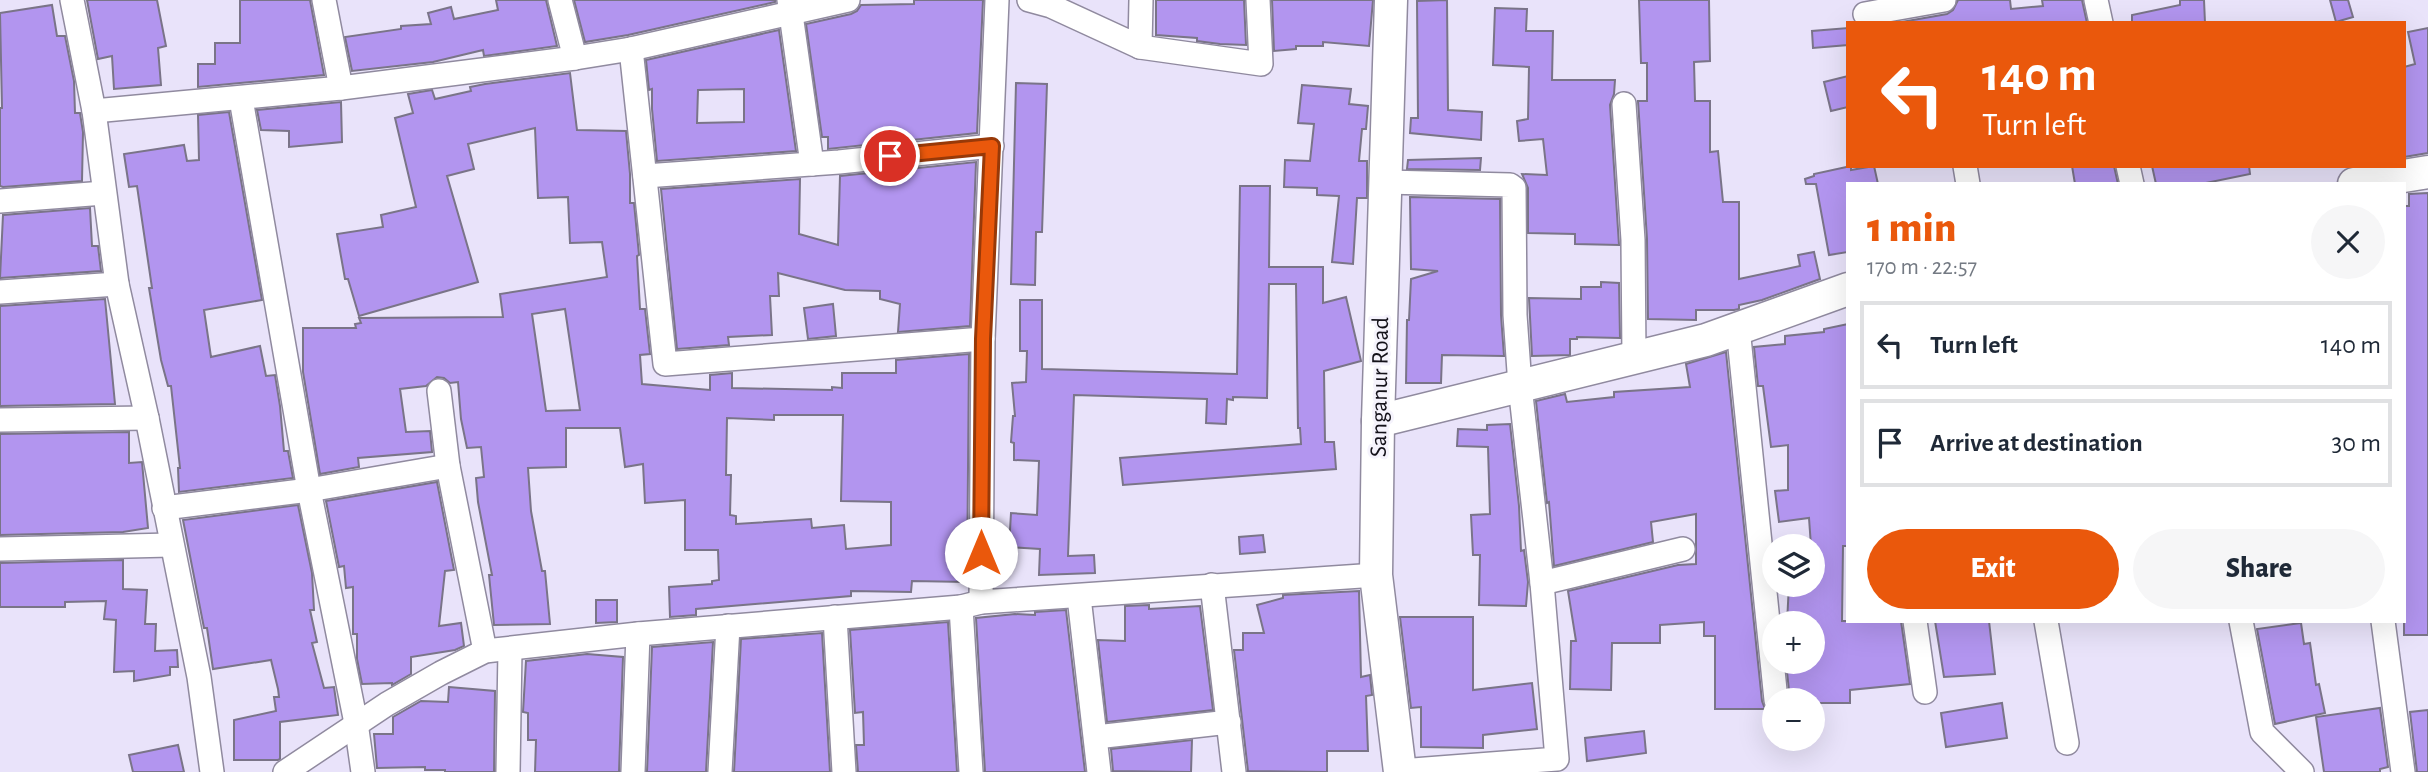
<!DOCTYPE html>
<meta charset="utf-8">
<style>
:root{--surface:#fff;--page:#f6f6f7;--text:#1f2937;--muted:#747a83;--line:#e0e1e3;--accent:#ea580c}
body{margin:0;font-family:"Alegreya Sans",sans-serif;background:var(--page);color:var(--text);height:100vh;display:flex;flex-direction:column;font-size:26px;white-space:nowrap}
*{box-sizing:border-box;margin:0}
p{font-size:23px;color:var(--muted)}
.icon{flex:none;width:38px;height:38px;fill:none;stroke:currentColor;stroke-width:2;stroke-linecap:round;stroke-linejoin:round}
.map{position:relative;flex:1;overflow:hidden}
.sheet{position:absolute;left:1846px;top:182px;width:560px;height:441px;display:flex;flex-direction:column;background:var(--surface);border-radius:0px;box-shadow:0 7px 28px #0002}
.sheet>*{flex:none}
.top-card{position:absolute;left:1846px;top:21px;width:560px;height:147px;border-radius:0px;box-shadow:0 7px 28px #0002;background:#ea580c;color:#fff;overflow:hidden}
.buttons{position:absolute;left:1762px;top:534px;display:grid;gap:14px}
.buttons a{display:grid;place-items:center;width:63px;height:63px;border-radius:50%;background:var(--surface);box-shadow:0 7px 28px #0002;font-size:35px}
.pin{position:absolute;display:grid;place-items:center;width:60px;height:60px;color:#fff;margin:-30px;border:4px solid #fff;border-radius:50%;box-shadow:0 2px 7px #0007}
.me{position:absolute;width:77px;margin:-38px;rotate:0deg;stroke-linejoin:round;filter:drop-shadow(0 0 5px #0008)}
.turn{display:flex;align-items:center;gap:24px;height:147px;padding:0 21px;font-size:32px}
.turn .icon{width:91px;height:91px;stroke-width:2.5}
.turn b{display:block;font-size:49px;line-height:60px}
.round{display:grid;place-items:center;flex:none;width:74px;height:74px;border-radius:37px;background:var(--page)}
.head{display:flex;align-items:center;justify-content:space-between;height:119px;padding:0 21px}
h1{font-size:42px;font-weight:800;line-height:52px;color:var(--accent)}
.button{display:flex;gap:14px;margin-top:auto;padding:14px 21px}
.button a{flex:1;height:80px;border-radius:42px;background:var(--accent);color:#fff;font-size:28px;font-weight:800;line-height:80px;text-align:center}
.button a+a{background:var(--page);color:var(--text)}
ul{padding:0;list-style:none}
li{display:flex;align-items:center;gap:21px;height:88px;margin:0 14px 10px;padding:0 7px;border:4px solid var(--line);border-radius:0px}
li div{flex:1}
li b{display:block;font-size:26px}
li em{font-style:normal}
.map>svg:first-child{display:block}
.building{fill:#b295ef;stroke:#7a7488;stroke-width:2;fill-rule:evenodd}
.lines{fill:none;stroke-linecap:round;stroke-linejoin:round}
.street-casing{stroke:#908a9f;stroke-width:26}
.secondary-casing{stroke:#908a9f;stroke-width:35}
.street{stroke:#fff;stroke-width:23}
.secondary{stroke:#fff;stroke-width:32}
.route-casing{stroke:#983908;stroke-width:18}
.route{stroke:#ea580c;stroke-width:12}
.labels{text-anchor:middle;stroke-width:6;stroke-linejoin:round;paint-order:stroke}
.street-label{font-size:24px;fill:#131119;stroke:#f5f3fc}
</style>
<div class="map">
<svg width="2428" height="772" viewBox="0 0 2428 772">
<rect width="100%" height="100%" fill="#e9e3fa"/>
<!-- building -->
<g class="building">
<path d="M 87,0 L 157,0 L 166,46 L 158,48 L 161,85 L 114,89 L 112,56 L 98,59 Z"/>
<path d="M 240,0 L 310,0 L 324,75 L 198,87 L 198,64 L 215,64 L 215,43 L 240,43 Z"/>
<path d="M 496,0 L 546,0 L 557,46 L 484,56 L 483,50 L 433,62 L 352,71 L 345,37 L 401,29 L 401,26 L 431,24 L 428,13 L 451,7 L 454,19 L 498,10 Z"/>
<path d="M 574,0 L 775,0 L 775,2 L 628,35 L 585,42 Z"/>
<path d="M 914,0 L 983,0 L 977,133 L 828,149 L 828,137 L 822,137 L 806,24 L 851,14 L 857,11 L 861,5 L 914,4 Z"/>
<path d="M 1156,0 L 1244,0 L 1246,45 L 1220,44 L 1197,41 L 1197,38 L 1156,35 Z"/>
<path d="M 1272,0 L 1373,0 L 1369,46 L 1323,42 L 1323,46 L 1296,46 L 1296,49 L 1274,51 Z"/>
<path d="M 1447,0 L 1448,110 L 1482,112 L 1481,140 L 1410,133 L 1411,118 L 1418,118 L 1417,1 Z"/>
<path d="M 1639,0 L 1709,0 L 1710,61 L 1694,62 L 1695,101 L 1710,101 L 1710,152 L 1718,151 L 1723,202 L 1739,202 L 1739,279 L 1800,266 L 1798,255 L 1814,252 L 1820,279 L 1762,300 L 1739,305 L 1739,309 L 1734,310 L 1696,310 L 1696,320 L 1648,319 L 1647,239 L 1638,101 L 1647,101 L 1647,63 L 1641,63 Z"/>
<path d="M 1958,0 L 2010,0 L 2011,9 L 2043,6 L 2042,0 L 2082,0 L 2087,23 L 1896,23 L 1947,14 L 1953,10 Z"/>
<path d="M 2180,0 L 2204,0 L 2205,23 L 2132,23 L 2132,15 L 2180,5 Z"/>
<path d="M 2330,0 L 2348,0 L 2353,17 L 2336,22 Z"/>
<path d="M 52,5 L 57,36 L 65,36 L 74,81 L 75,113 L 80,113 L 83,132 L 82,181 L 3,187 L 0,186 L 0,108 L 2,108 L 0,13 Z"/>
<path d="M 1495,8 L 1527,9 L 1526,31 L 1553,31 L 1552,80 L 1615,80 L 1614,94 L 1610,105 L 1619,245 L 1575,244 L 1575,234 L 1528,233 L 1528,188 L 1522,174 L 1547,175 L 1543,139 L 1519,141 L 1517,121 L 1528,119 L 1529,67 L 1493,65 Z"/>
<path d="M 1848,28 L 1848,45 L 1813,48 L 1812,31 Z"/>
<path d="M 2428,28 L 2428,153 L 2404,157 L 2404,67 L 2415,64 L 2408,32 Z"/>
<path d="M 779,30 L 796,151 L 657,161 L 652,109 L 652,89 L 649,90 L 646,60 ZM 744,89 L 744,122 L 697,123 L 698,90 Z"/>
<path d="M 570,73 L 577,130 L 626,131 L 630,174 L 630,203 L 634,203 L 639,255 L 637,256 L 640,309 L 645,309 L 650,354 L 640,355 L 642,384 L 710,390 L 710,375 L 732,373 L 732,388 L 832,390 L 832,387 L 842,388 L 842,373 L 896,373 L 896,360 L 969,354 L 967,582 L 912,581 L 911,592 L 851,591 L 851,596 L 696,609 L 696,615 L 670,617 L 669,587 L 712,584 L 712,581 L 719,580 L 718,550 L 685,550 L 685,500 L 645,503 L 643,464 L 625,467 L 620,428 L 566,428 L 566,467 L 528,468 L 531,511 L 542,571 L 545,571 L 550,624 L 494,625 L 489,575 L 492,575 L 478,502 L 476,478 L 484,477 L 481,447 L 467,448 L 461,419 L 458,382 L 450,383 L 444,378 L 437,377 L 426,386 L 400,389 L 406,432 L 430,431 L 432,452 L 358,458 L 359,467 L 320,474 L 303,372 L 303,328 L 356,328 L 355,324 L 361,323 L 359,318 L 503,317 L 500,294 L 607,277 L 602,242 L 570,243 L 568,197 L 538,198 L 535,128 L 468,144 L 474,169 L 447,176 L 478,282 L 359,316 L 348,279 L 345,279 L 337,234 L 383,227 L 381,215 L 416,207 L 395,118 L 413,113 L 408,94 L 432,90 L 435,99 L 471,91 L 470,87 L 485,84 ZM 565,309 L 580,410 L 546,411 L 532,314 ZM 774,415 L 843,415 L 841,501 L 891,502 L 891,545 L 846,549 L 844,525 L 812,528 L 811,519 L 736,524 L 736,516 L 730,515 L 731,475 L 726,475 L 727,418 L 774,420 Z"/>
<path d="M 1848,76 L 1848,107 L 1831,111 L 1824,82 Z"/>
<path d="M 1016,83 L 1047,84 L 1042,232 L 1036,232 L 1035,285 L 1011,284 Z"/>
<path d="M 1302,85 L 1351,89 L 1349,104 L 1368,106 L 1366,129 L 1362,129 L 1359,161 L 1367,161 L 1367,198 L 1357,198 L 1353,264 L 1332,262 L 1339,196 L 1317,195 L 1317,188 L 1284,187 L 1285,160 L 1310,161 L 1314,124 L 1298,123 Z"/>
<path d="M 341,102 L 342,142 L 289,147 L 289,131 L 261,130 L 257,110 Z"/>
<path d="M 229,112 L 262,300 L 204,310 L 211,357 L 260,346 L 266,376 L 275,375 L 280,406 L 284,451 L 288,451 L 293,478 L 179,492 L 178,468 L 180,468 L 171,386 L 168,386 L 161,360 L 149,288 L 152,288 L 137,186 L 129,187 L 124,154 L 184,145 L 187,161 L 199,160 L 198,115 Z"/>
<path d="M 1481,158 L 1480,170 L 1407,169 L 1408,160 Z"/>
<path d="M 976,162 L 970,326 L 898,332 L 900,304 L 880,299 L 880,291 L 845,290 L 778,273 L 779,296 L 770,296 L 772,335 L 728,337 L 729,345 L 677,349 L 661,189 L 800,179 L 799,234 L 838,245 L 840,176 Z"/>
<path d="M 1851,166 L 1851,170 L 1874,166 L 1878,184 L 1848,184 L 1848,252 L 1829,255 L 1816,184 L 1806,184 L 1805,179 L 1814,176 L 1814,174 Z"/>
<path d="M 2072,166 L 2114,166 L 2118,184 L 2075,184 Z"/>
<path d="M 2152,166 L 2249,166 L 2250,174 L 2201,184 L 2156,184 Z"/>
<path d="M 1240,186 L 1270,186 L 1269,267 L 1323,267 L 1323,303 L 1346,297 L 1361,361 L 1324,371 L 1325,442 L 1334,442 L 1336,469 L 1123,485 L 1120,458 L 1301,444 L 1300,428 L 1298,428 L 1296,284 L 1269,284 L 1267,398 L 1233,397 L 1233,400 L 1227,399 L 1226,424 L 1206,423 L 1207,399 L 1074,395 L 1068,556 L 1094,555 L 1095,573 L 1039,575 L 1040,549 L 1009,547 L 1011,513 L 1037,515 L 1039,461 L 1014,460 L 1014,443 L 1011,442 L 1013,416 L 1015,416 L 1012,383 L 1026,382 L 1027,351 L 1020,351 L 1020,300 L 1042,300 L 1042,369 L 1237,374 Z"/>
<path d="M 2428,193 L 2428,635 L 2404,635 L 2404,206 L 2409,206 L 2409,194 Z"/>
<path d="M 1410,197 L 1500,199 L 1501,315 L 1504,356 L 1442,355 L 1441,383 L 1406,383 L 1407,320 L 1409,320 L 1411,279 L 1438,271 L 1411,269 Z"/>
<path d="M 90,208 L 92,246 L 98,246 L 101,271 L 0,278 L 3,215 Z"/>
<path d="M 1601,282 L 1619,283 L 1620,338 L 1577,337 L 1577,339 L 1570,339 L 1570,355 L 1532,356 L 1529,298 L 1581,299 L 1581,287 L 1601,287 Z"/>
<path d="M 105,299 L 115,404 L 0,406 L 0,306 Z"/>
<path d="M 833,304 L 836,336 L 808,339 L 804,308 Z"/>
<path d="M 1848,324 L 1848,546 L 1843,546 L 1842,621 L 1901,621 L 1910,684 L 1850,690 L 1850,703 L 1813,703 L 1813,700 L 1790,700 L 1786,662 L 1813,662 L 1813,623 L 1787,623 L 1789,584 L 1813,584 L 1813,546 L 1811,546 L 1809,518 L 1779,522 L 1775,491 L 1788,490 L 1788,445 L 1771,447 L 1763,386 L 1758,386 L 1754,347 L 1785,344 L 1785,336 L 1824,332 L 1824,329 Z"/>
<path d="M 1726,352 L 1762,701 L 1765,709 L 1715,709 L 1715,636 L 1704,636 L 1704,622 L 1660,625 L 1660,643 L 1612,643 L 1611,690 L 1570,689 L 1571,641 L 1576,641 L 1568,591 L 1678,565 L 1696,564 L 1696,514 L 1651,522 L 1653,542 L 1554,566 L 1549,502 L 1547,503 L 1536,401 L 1565,394 L 1567,402 L 1614,397 L 1614,392 L 1690,387 L 1686,364 Z"/>
<path d="M 1510,424 L 1519,506 L 1521,551 L 1524,550 L 1528,582 L 1526,606 L 1479,605 L 1480,555 L 1473,555 L 1471,515 L 1490,514 L 1488,447 L 1457,446 L 1458,429 L 1487,430 L 1487,425 Z"/>
<path d="M 129,432 L 129,463 L 142,462 L 148,528 L 123,532 L 0,535 L 0,434 Z"/>
<path d="M 437,482 L 454,570 L 445,571 L 439,626 L 461,623 L 464,646 L 455,650 L 411,657 L 411,674 L 392,685 L 392,683 L 362,684 L 357,659 L 357,634 L 353,634 L 353,587 L 346,588 L 344,566 L 339,567 L 326,501 Z"/>
<path d="M 298,505 L 312,573 L 314,610 L 310,610 L 317,642 L 312,643 L 324,688 L 334,687 L 338,715 L 280,722 L 280,759 L 278,760 L 234,760 L 234,720 L 276,711 L 274,697 L 279,697 L 278,689 L 271,660 L 213,669 L 207,628 L 204,628 L 183,520 Z"/>
<path d="M 1263,535 L 1265,552 L 1240,554 L 1239,537 Z"/>
<path d="M 123,560 L 123,589 L 147,590 L 145,624 L 156,624 L 155,651 L 177,650 L 178,667 L 170,667 L 170,675 L 134,681 L 134,671 L 114,672 L 116,620 L 104,619 L 106,601 L 65,602 L 65,607 L 0,607 L 0,563 Z"/>
<path d="M 1359,591 L 1361,677 L 1370,675 L 1372,695 L 1366,696 L 1368,751 L 1327,751 L 1327,772 L 1248,771 L 1234,650 L 1243,650 L 1243,633 L 1264,633 L 1257,605 L 1283,598 L 1283,595 Z"/>
<path d="M 596,600 L 617,600 L 617,622 L 596,623 Z"/>
<path d="M 1149,605 L 1149,609 L 1200,606 L 1213,710 L 1107,722 L 1098,640 L 1125,641 L 1125,606 Z"/>
<path d="M 1066,610 L 1085,772 L 985,772 L 976,618 L 1015,614 L 1035,615 L 1035,612 Z"/>
<path d="M 1400,617 L 1473,617 L 1473,690 L 1532,683 L 1537,729 L 1483,735 L 1483,748 L 1421,747 L 1421,707 L 1411,708 Z"/>
<path d="M 1935,621 L 1989,621 L 1995,674 L 1944,677 Z"/>
<path d="M 948,622 L 957,772 L 858,772 L 856,745 L 864,745 L 863,712 L 855,713 L 850,630 Z"/>
<path d="M 2301,623 L 2304,644 L 2310,643 L 2316,685 L 2319,684 L 2325,713 L 2275,724 L 2257,629 Z"/>
<path d="M 822,633 L 830,772 L 734,772 L 741,639 Z"/>
<path d="M 713,642 L 706,772 L 647,772 L 652,647 Z"/>
<path d="M 587,654 L 623,657 L 619,772 L 535,772 L 536,740 L 528,740 L 528,713 L 523,712 L 526,661 Z"/>
<path d="M 449,687 L 495,691 L 494,772 L 445,772 L 445,770 L 425,770 L 425,767 L 377,768 L 374,734 L 393,734 L 393,717 L 421,701 L 448,702 Z"/>
<path d="M 2002,703 L 2007,738 L 1946,747 L 1941,713 Z"/>
<path d="M 2380,708 L 2388,767 L 2380,769 L 2380,772 L 2324,772 L 2316,717 Z"/>
<path d="M 2428,710 L 2428,772 L 2417,772 L 2410,712 Z"/>
<path d="M 1644,731 L 1646,753 L 1587,761 L 1585,738 Z"/>
<path d="M 1192,740 L 1191,772 L 1113,771 L 1111,749 Z"/>
<path d="M 178,745 L 184,772 L 133,772 L 129,755 Z"/>
</g>
<g class="lines">
<defs>
<g id="street">
<path d="M 72,0 L 94,111 L 117,284 L 147,418 L 199,677 L 212,772"/>
<path d="M 324,0 L 341,88"/>
<path d="M 560,0 L 575,58"/>
<path d="M 789,0 L 812,164"/>
<path d="M 1029,0 L 1051,6 L 1140,47 L 1141,0"/>
<path d="M 2096,0 L 2101,23"/>
<path d="M 1865,14 L 1944,0"/>
<path d="M 1140,47 L 1261,64 L 1258,0"/>
<path d="M 631,49 L 665,364 L 983,339"/>
<path d="M 241,99 L 309,490 L 356,723 L 363,772"/>
<path d="M 1624,104 L 1633,240 L 1634,357"/>
<path d="M 94,111 L 341,88 L 575,58 L 631,49 L 848,0"/>
<path d="M 1965,166 L 1968,184"/>
<path d="M 2128,166 L 2132,184"/>
<path d="M 645,176 L 839,162 L 992,146"/>
<path d="M 1385,182 L 1510,185 L 1514,188 L 1515,315 L 1520,386 L 1542,583 L 1557,759 L 1400,771"/>
<path d="M 0,201 L 104,193"/>
<path d="M 0,292 L 117,284"/>
<path d="M 1738,328 L 1776,700"/>
<path d="M 439,391 L 448,466"/>
<path d="M 0,420 L 147,418"/>
<path d="M 164,508 L 309,490 L 448,466 L 485,651"/>
<path d="M 0,549 L 171,545"/>
<path d="M 1542,583 L 1683,549"/>
<path d="M 1212,585 L 1234,772"/>
<path d="M 1079,597 L 1099,772"/>
<path d="M 981,602 L 983,339 L 997,0"/>
<path d="M 961,607 L 971,772"/>
<path d="M 835,617 L 844,772"/>
<path d="M 1915,621 L 1925,692"/>
<path d="M 2046,621 L 2067,743"/>
<path d="M 2241,621 L 2262,732 L 2302,772"/>
<path d="M 2383,621 L 2403,772"/>
<path d="M 1096,737 L 1229,722"/>
<path d="M 285,772 L 387,704 L 441,673 L 485,651 L 638,634 L 961,607 L 981,602 L 1376,575"/>
<path d="M 508,772 L 510,649"/>
<path d="M 633,772 L 638,634"/>
<path d="M 720,772 L 728,626"/>
</g>
<g id="secondary">
<path d="M 1391,0 L 1378,421 L 1376,575 L 1400,772"/>
<path d="M 2354,184 L 2428,172"/>
<path d="M 1378,421 L 1706,340 L 1848,289"/>
</g>
</defs>
<!-- street casing -->
<use href="#street" class="street-casing"/>
<!-- secondary casing -->
<use href="#secondary" class="secondary-casing"/>
<!-- street -->
<use href="#street" class="street"/>
<!-- secondary -->
<use href="#secondary" class="secondary"/>
</g>
<g class="lines">
<defs>
<path id="route" d="M 890,156 L 992,146 L 983,339 L 981,553"/>
</defs>
<!-- route casing -->
<use href="#route" class="route-casing"/>
<!-- route -->
<use href="#route" class="route"/>
</g>
<g class="labels">
<!-- street labels -->
<g class="street-label">
<text transform="translate(1379 387) rotate(-89)" y="8">Sanganur Road</text>
</g>
</g>
</svg>
<div class="buttons">
<a><svg class="icon" aria-label="layers" viewBox="0 0 24 24"><path d="M12 4l9 5-9 5-9-5zM3 14l9 5 9-5"/></svg></a>
<a>+</a>
<a>−</a>
</div>
<div class="pin" style="left:890px;top:156px;background:#d93025"><svg class="icon" aria-label="arrive" viewBox="0 0 24 24"><path d="M6 21V4h12l-3 4 3 4H6"/></svg></div>
<svg class="me" style="left:981px;top:553px" viewBox="-20 -20 40 40"><circle r="19" fill="#fff"/><path d="M0-13L10 11 0 6-10 11z" fill="#ea580c"/></svg>
<div class="top-card">
<div class="turn"><svg class="icon" aria-label="left" viewBox="0 0 24 24"><path d="M17 20v-9H6M10 6l-5 5 5 5"/></svg><div><b>140 m</b>Turn left</div></div>
</div>
<section class="sheet">
<div class="head"><div><h1>1 min</h1><p>170 m · 22:57</p></div><a class="round"><svg class="icon" aria-label="close" viewBox="0 0 24 24"><path d="M6 6l12 12M18 6L6 18"/></svg></a></div>
<ul>
<li><svg class="icon" aria-label="left" viewBox="0 0 24 24"><path d="M17 20v-9H6M10 6l-5 5 5 5"/></svg><div><b>Turn left</b></div><em>140 m</em></li>
<li><svg class="icon" aria-label="arrive" viewBox="0 0 24 24"><path d="M6 21V4h12l-3 4 3 4H6"/></svg><div><b>Arrive at destination</b></div><em>30 m</em></li>
</ul>
<div class="button"><a>Exit</a><a>Share</a></div>
</section>
</div>
